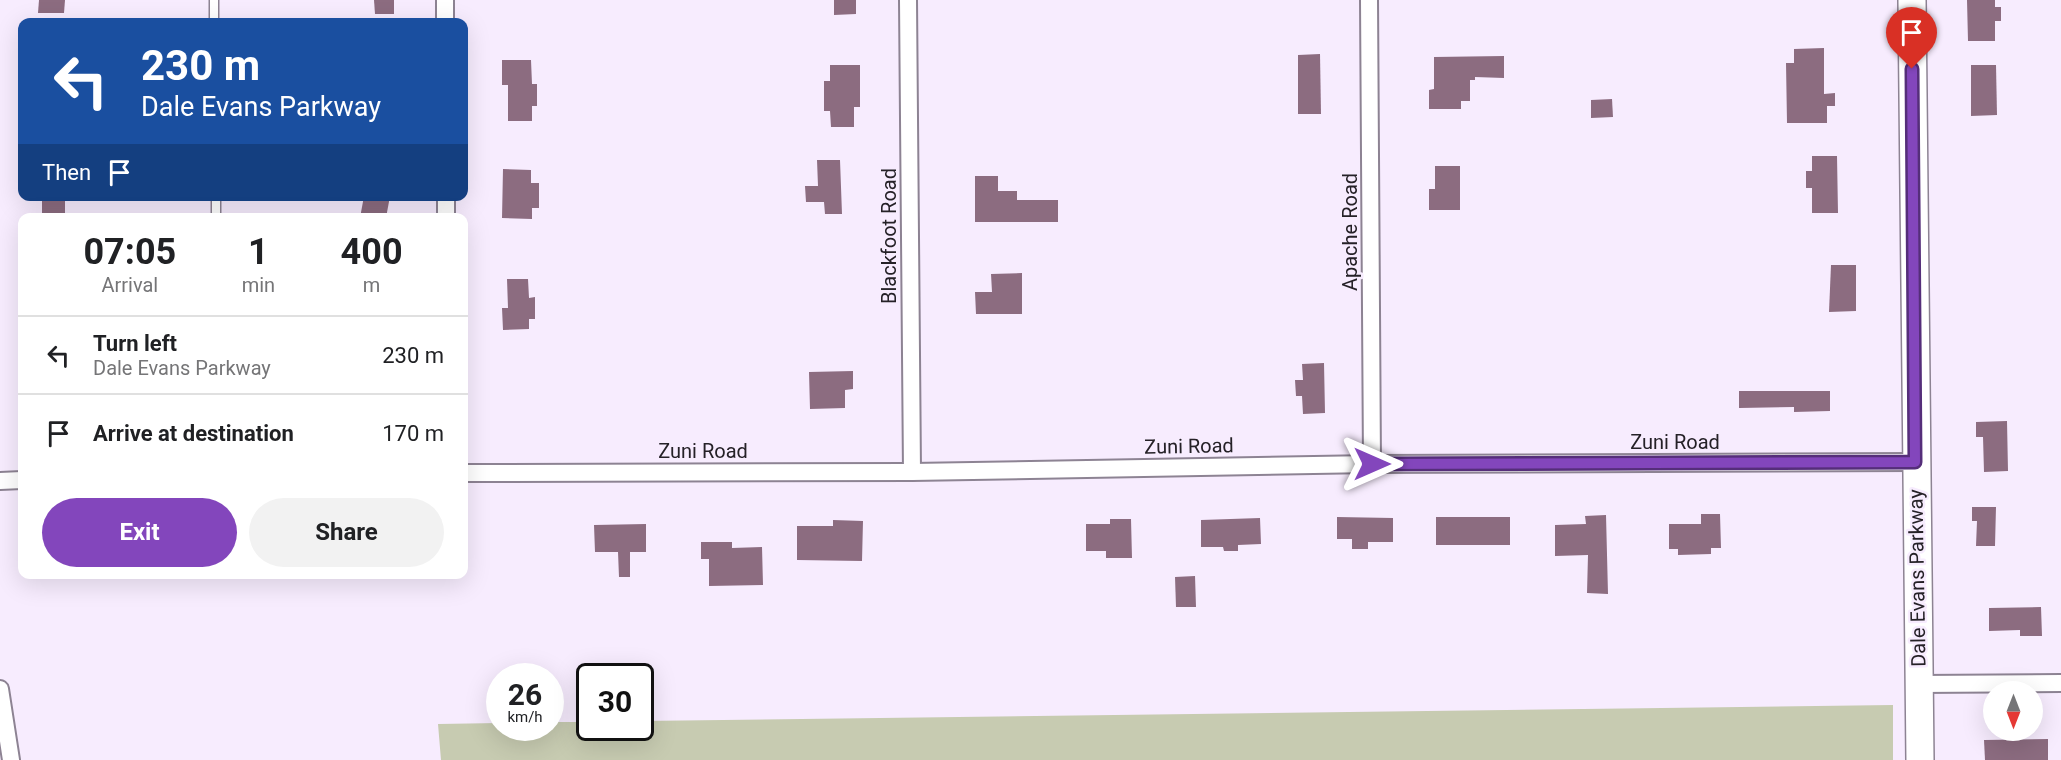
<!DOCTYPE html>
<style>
:root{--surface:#fff;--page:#f2f2f2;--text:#202124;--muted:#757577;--line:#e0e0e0;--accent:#8346bc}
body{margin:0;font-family:Roboto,sans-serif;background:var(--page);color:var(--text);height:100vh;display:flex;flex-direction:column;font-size:22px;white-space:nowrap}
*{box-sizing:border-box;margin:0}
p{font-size:20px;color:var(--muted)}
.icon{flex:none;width:33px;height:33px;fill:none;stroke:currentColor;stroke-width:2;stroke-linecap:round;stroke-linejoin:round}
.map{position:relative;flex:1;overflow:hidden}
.details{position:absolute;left:18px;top:213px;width:450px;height:366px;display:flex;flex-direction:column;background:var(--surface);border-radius:12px;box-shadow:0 6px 24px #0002}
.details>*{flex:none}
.hud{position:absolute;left:18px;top:18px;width:450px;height:183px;border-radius:12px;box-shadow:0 6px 24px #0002;background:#1a4fa0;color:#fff;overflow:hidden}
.needle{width:39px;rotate:180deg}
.tools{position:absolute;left:1983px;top:681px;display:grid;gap:12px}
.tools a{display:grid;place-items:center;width:60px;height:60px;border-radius:50%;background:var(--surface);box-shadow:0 6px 24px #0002;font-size:30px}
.speed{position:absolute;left:486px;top:663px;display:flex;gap:12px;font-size:30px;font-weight:700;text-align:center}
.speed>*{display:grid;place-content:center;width:78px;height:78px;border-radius:50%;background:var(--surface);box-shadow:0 6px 24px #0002;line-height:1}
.speed small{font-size:15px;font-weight:400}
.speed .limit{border:3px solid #111;border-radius:9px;background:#fff;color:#111}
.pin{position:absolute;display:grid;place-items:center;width:51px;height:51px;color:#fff;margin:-62px -26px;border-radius:50% 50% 50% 0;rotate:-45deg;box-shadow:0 0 6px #0007}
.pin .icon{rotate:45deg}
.me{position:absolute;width:66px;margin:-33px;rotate:90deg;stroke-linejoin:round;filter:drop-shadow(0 0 4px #0008)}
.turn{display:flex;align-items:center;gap:21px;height:126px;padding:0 24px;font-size:27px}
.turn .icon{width:78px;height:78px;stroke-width:2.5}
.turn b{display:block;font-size:42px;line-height:51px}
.then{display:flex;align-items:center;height:57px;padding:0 24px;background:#0003;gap:12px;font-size:22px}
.eta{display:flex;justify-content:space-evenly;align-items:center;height:102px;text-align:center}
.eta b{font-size:36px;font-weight:700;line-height:42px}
.primary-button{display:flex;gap:12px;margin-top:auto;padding:12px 24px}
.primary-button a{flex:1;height:69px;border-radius:36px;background:var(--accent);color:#fff;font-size:24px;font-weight:700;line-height:69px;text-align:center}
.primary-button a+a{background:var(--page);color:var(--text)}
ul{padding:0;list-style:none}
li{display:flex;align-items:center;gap:18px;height:78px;padding:0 24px;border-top:2px solid var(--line)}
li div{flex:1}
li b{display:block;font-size:22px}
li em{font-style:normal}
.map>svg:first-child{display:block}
.green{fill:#c7cbb1}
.building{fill:#8c6c80}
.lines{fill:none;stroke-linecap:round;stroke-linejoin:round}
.service-casing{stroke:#8d8393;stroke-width:11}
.minor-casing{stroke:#8d8393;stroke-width:20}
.primary-casing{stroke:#8d8393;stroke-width:30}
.service{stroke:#fff;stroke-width:8}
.minor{stroke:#fff;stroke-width:16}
.primary{stroke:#fff;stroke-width:27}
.route-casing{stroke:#552e7a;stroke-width:15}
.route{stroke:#8346bc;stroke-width:10}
.labels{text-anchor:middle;stroke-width:5;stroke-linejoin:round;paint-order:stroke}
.street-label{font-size:20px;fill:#252127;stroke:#f7ecfe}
</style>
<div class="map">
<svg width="2061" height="760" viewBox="0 0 2061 760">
<rect width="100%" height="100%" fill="#f7ecfe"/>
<!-- green -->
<path class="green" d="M 1893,705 L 1893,760 L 441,760 L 438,724 L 499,723 L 500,728 L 550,728 L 551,722 L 589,722 L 590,728 L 640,728 L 641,721 Z"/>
<!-- building -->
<g class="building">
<path d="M 39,0 L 65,0 L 64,13 L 38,13 Z"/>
<path d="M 374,0 L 394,0 L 394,14 L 375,14 Z"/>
<path d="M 834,0 L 856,0 L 856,14 L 834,15 Z"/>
<path d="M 1967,0 L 1995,0 L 1995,7 L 2001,7 L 2001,21 L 1995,21 L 1995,41 L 1968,41 Z"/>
<path d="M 1824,48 L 1824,94 L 1835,93 L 1835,106 L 1827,106 L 1827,123 L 1787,123 L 1786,63 L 1794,63 L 1794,49 Z"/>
<path d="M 1320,54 L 1321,114 L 1298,114 L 1298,55 Z"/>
<path d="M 1504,56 L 1504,78 L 1475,77 L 1475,80 L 1470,80 L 1470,101 L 1461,101 L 1461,109 L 1429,109 L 1429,90 L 1434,89 L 1434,57 Z"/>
<path d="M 502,60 L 531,60 L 532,84 L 537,84 L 537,106 L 532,106 L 532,121 L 508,121 L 508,85 L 502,85 Z"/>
<path d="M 830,65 L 860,65 L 860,107 L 854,107 L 854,127 L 831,127 L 830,111 L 824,111 L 824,81 L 830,81 Z"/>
<path d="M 1971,65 L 1996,65 L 1997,115 L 1971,116 Z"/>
<path d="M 1612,99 L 1613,117 L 1591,118 L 1591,100 Z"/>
<path d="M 1812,156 L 1837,156 L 1838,213 L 1812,213 L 1812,188 L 1806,188 L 1806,171 L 1812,171 Z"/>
<path d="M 817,160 L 840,160 L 842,214 L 825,214 L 824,202 L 806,202 L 805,186 L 818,186 Z"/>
<path d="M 1435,166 L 1460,166 L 1460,210 L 1429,210 L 1429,189 L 1435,189 Z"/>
<path d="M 503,169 L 531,170 L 531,183 L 539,183 L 539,208 L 532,208 L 532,219 L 502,218 Z"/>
<path d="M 975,176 L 998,176 L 998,191 L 1017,191 L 1017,200 L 1058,200 L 1058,222 L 975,222 Z"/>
<rect x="42" y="196" width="23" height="22"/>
<path d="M 364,196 L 390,196 L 386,218 L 360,218 Z"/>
<path d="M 1831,265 L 1856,265 L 1856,311 L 1829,312 Z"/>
<path d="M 1022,273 L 1022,314 L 976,314 L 975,292 L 992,292 L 991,274 Z"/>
<path d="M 507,279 L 528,279 L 529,298 L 535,297 L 535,319 L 529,319 L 529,329 L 503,330 L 502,308 L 508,308 Z"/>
<path d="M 1324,363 L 1325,413 L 1303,414 L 1302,396 L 1296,396 L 1295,380 L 1303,380 L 1302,364 Z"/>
<path d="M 853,371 L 853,389 L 845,390 L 845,408 L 810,409 L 809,372 Z"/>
<path d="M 1739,391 L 1830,391 L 1830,411 L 1794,412 L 1794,407 L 1739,408 Z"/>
<path d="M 2007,421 L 2008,471 L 1984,472 L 1983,437 L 1976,437 L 1976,422 Z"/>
<path d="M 1972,507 L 1996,507 L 1995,546 L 1976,546 L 1977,521 L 1972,521 Z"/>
<path d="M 1701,514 L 1720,514 L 1721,548 L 1711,548 L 1711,554 L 1678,555 L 1678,549 L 1669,549 L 1669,524 L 1701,524 Z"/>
<path d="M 1606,515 L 1608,594 L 1587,593 L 1588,555 L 1555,556 L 1555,525 L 1586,524 L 1585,516 Z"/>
<path d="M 1337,517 L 1393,518 L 1393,542 L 1368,542 L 1368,549 L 1352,549 L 1352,539 L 1337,539 Z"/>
<rect x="1436" y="517" width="74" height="28"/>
<path d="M 1260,518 L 1261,544 L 1238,545 L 1238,551 L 1224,551 L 1223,547 L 1201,547 L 1201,520 Z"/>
<path d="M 1110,519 L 1131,519 L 1132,558 L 1106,558 L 1106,551 L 1086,551 L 1086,524 L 1110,524 Z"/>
<path d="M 833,520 L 863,521 L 862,561 L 797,560 L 797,526 L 833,526 Z"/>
<path d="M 646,524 L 646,552 L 630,552 L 630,577 L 619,577 L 618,552 L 595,552 L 594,525 Z"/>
<path d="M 701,542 L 732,542 L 732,548 L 762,547 L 763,585 L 709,586 L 709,559 L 701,559 Z"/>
<path d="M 1195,576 L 1196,607 L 1176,607 L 1175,577 Z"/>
<path d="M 2041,607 L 2042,636 L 2020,636 L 2020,630 L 1989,631 L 1989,608 Z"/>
<path d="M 2048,739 L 2048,760 L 1985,760 L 1984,740 Z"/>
</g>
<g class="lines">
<defs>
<g id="service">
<path d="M 214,0 L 214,22"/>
<path d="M 216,196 L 216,218"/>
</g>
<g id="minor">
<path d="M 445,0 L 445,22"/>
<path d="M 908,0 L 912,472"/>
<path d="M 1369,0 L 1372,464"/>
<path d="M 446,196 L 446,218"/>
<path d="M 464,473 L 912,472 L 1372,464 L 1915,462"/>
<path d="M 0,481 L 22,480"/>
<path d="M 1919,684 L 2061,683"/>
<path d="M 0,689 L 11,760"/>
</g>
<path id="primary" d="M 1912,0 L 1920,760"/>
</defs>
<!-- service casing -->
<use href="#service" class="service-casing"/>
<!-- minor casing -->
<use href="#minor" class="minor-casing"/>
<!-- primary casing -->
<use href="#primary" class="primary-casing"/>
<!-- service -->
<use href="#service" class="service"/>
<!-- minor -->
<use href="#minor" class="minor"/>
<!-- primary -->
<use href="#primary" class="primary"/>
</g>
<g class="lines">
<defs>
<path id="route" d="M 1372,464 L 1915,462 L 1912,69"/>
</defs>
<!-- route casing -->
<use href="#route" class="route-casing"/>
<!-- route -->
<use href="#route" class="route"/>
</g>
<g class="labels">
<!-- street labels -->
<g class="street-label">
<text transform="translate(1350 232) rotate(-90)" y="7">Apache Road</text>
<text transform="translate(889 236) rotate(-90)" y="7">Blackfoot Road</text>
<text x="1675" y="449">Zuni Road</text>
<text transform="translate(1189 446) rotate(-1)" y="7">Zuni Road</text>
<text x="703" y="458">Zuni Road</text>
<text transform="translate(1917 578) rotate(-91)" y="7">Dale Evans Parkway</text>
</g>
</g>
</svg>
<div class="tools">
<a><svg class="needle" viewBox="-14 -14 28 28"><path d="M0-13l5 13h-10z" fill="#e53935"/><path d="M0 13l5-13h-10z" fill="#757577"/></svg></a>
</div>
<div class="speed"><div>26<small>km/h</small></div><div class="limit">30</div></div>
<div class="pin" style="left:1912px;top:69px;background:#d93025"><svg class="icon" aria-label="arrive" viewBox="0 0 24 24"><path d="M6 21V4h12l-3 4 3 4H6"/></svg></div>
<svg class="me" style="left:1372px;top:464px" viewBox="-20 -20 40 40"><path d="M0-17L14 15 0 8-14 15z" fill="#8346bc" stroke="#fff" stroke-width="4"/></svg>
<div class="hud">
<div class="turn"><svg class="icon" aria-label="left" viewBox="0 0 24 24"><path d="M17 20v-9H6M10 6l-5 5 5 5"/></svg><div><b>230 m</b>Dale Evans Parkway</div></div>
<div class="then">Then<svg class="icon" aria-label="arrive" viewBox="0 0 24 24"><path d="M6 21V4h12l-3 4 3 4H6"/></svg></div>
</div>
<section class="details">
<div class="eta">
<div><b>07:05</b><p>Arrival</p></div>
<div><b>1</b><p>min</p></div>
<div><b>400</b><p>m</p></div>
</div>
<ul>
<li><svg class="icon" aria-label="left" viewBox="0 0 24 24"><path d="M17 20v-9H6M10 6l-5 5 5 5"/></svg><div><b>Turn left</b><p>Dale Evans Parkway</p></div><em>230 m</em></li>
<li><svg class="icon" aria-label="arrive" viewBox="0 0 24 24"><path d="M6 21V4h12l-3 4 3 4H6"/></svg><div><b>Arrive at destination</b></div><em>170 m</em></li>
</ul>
<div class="primary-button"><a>Exit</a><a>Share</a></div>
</section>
</div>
